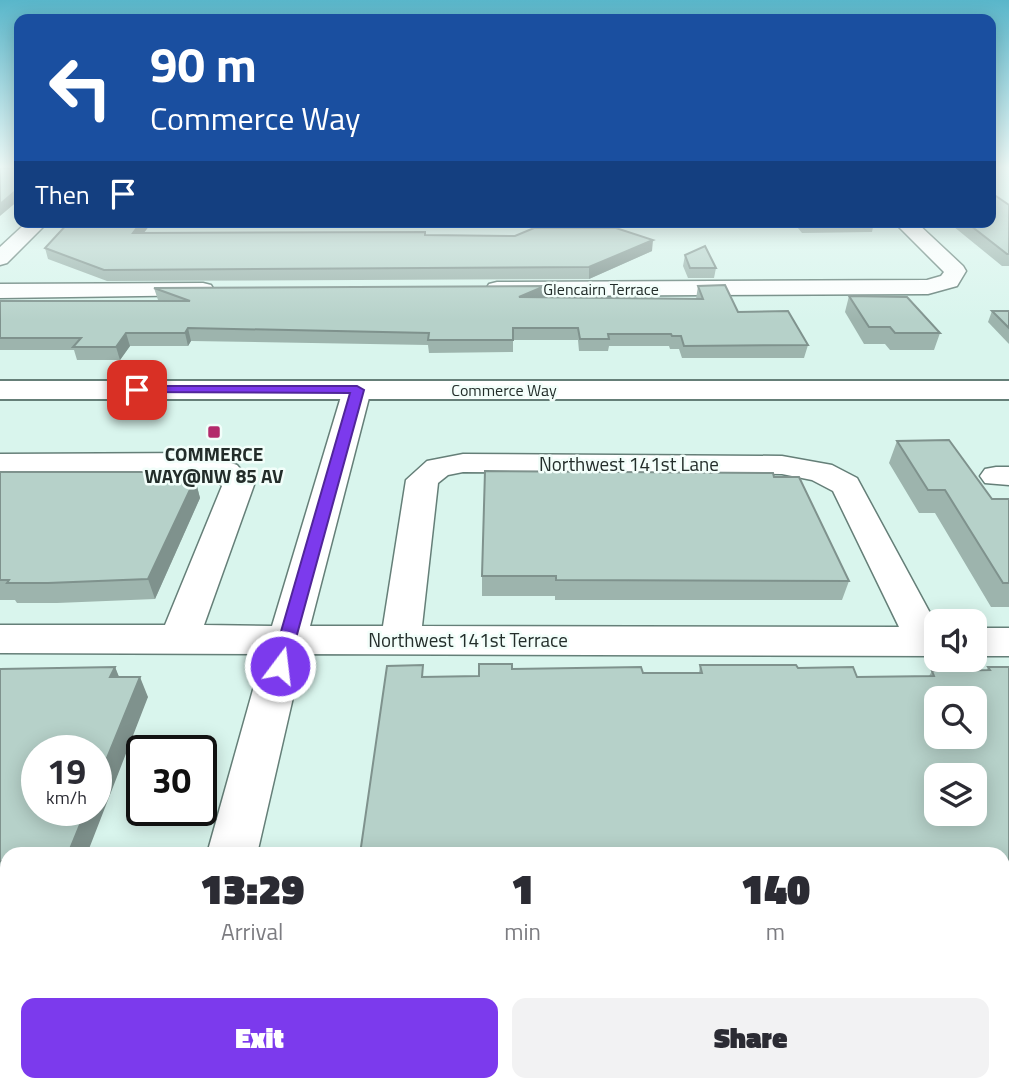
<!DOCTYPE html>
<style>
:root{--surface:#fff;--page:#f2f2f3;--text:#2b2b33;--muted:#7c7c81;--accent:#7c3aed}
body{margin:0;font-family:"Titillium Web",sans-serif;background:var(--page);color:var(--text);height:100vh;display:flex;flex-direction:column;font-size:26px;white-space:nowrap}
*{box-sizing:border-box;margin:0}
p{font-size:23px;color:var(--muted)}
.icon{flex:none;width:38px;height:38px;fill:none;stroke:currentColor;stroke-width:2;stroke-linecap:round;stroke-linejoin:round}
.map{position:relative;flex:1;overflow:hidden}
.panel{position:absolute;left:0px;top:847px;width:1010px;height:245px;display:flex;flex-direction:column;background:var(--surface);border-radius:21px 21px 0 0;box-shadow:0 4px 18px #0003}
.panel>*{flex:none}
.banner{position:absolute;left:14px;top:14px;width:982px;height:214px;border-radius:14px;box-shadow:0 4px 18px #0003;background:#1a4fa0;color:#fff;overflow:hidden}
.controls{position:absolute;left:924px;top:609px;display:grid;gap:14px}
.controls a{display:grid;place-items:center;width:63px;height:63px;border-radius:14px;background:var(--surface);box-shadow:0 4px 18px #0003;font-size:35px}
.speed{position:absolute;left:21px;top:735px;display:flex;gap:14px;font-size:35px;font-weight:700;text-align:center}
.speed>*{display:grid;place-content:center;width:91px;height:91px;border-radius:50%;background:var(--surface);box-shadow:0 4px 18px #0003;line-height:1}
.speed small{font-size:18px;font-weight:400}
.speed .limit{border:4px solid #111;border-radius:10px;background:#fff;color:#111}
.pin{position:absolute;display:grid;place-items:center;width:60px;height:60px;color:#fff;margin:-30px;border-radius:14px;box-shadow:0 4px 10px #0006}
.me{position:absolute;width:77px;margin:-38px;rotate:15deg;stroke-linejoin:round;filter:drop-shadow(0 0 5px #0008)}
.turn{display:flex;align-items:center;gap:24px;height:147px;padding:0 21px;font-size:32px}
.turn .icon{width:91px;height:91px;stroke-width:2.5}
.turn b{display:block;font-size:49px;line-height:60px}
.then{display:flex;align-items:center;height:66px;padding:0 21px;background:#0003;gap:14px;font-size:26px}
.eta{display:flex;justify-content:space-evenly;align-items:center;height:119px;text-align:center}
.eta b{font-size:42px;font-weight:800;line-height:49px}
.button{display:flex;gap:14px;margin-top:auto;padding:14px 21px}
.button a{flex:1;height:80px;border-radius:14px;background:var(--accent);color:#fff;font-size:28px;font-weight:800;line-height:80px;text-align:center}
.button a+a{background:var(--page);color:var(--text)}
.map>svg:first-child{display:block}
.lines{fill:none;stroke-linecap:round;stroke-linejoin:round}
.street-casing{stroke:#657f78;stroke-width:3}
.secondary-casing{stroke:#657f78;stroke-width:4}
.street{fill:#fff;fill-rule:evenodd}
.secondary{fill:#fff;fill-rule:evenodd}
.wall{fill:#9db4ad}
.shaded-wall{fill:#7f928d}
.building{fill:#b6d1c9;stroke:#7f928d;stroke-width:2;fill-rule:evenodd}
.route{fill:#7c3aed;stroke:#51269a;stroke-width:2}
.poi-dot{fill:#b32a6b;stroke:#f2fefa;stroke-width:2.5}
.labels{text-anchor:middle;stroke-width:5;stroke-linejoin:round;paint-order:stroke}
.far-street-label{font-size:16px;fill:#232d2a;stroke:#f2fefa}
.poi-label{font-size:19px;font-weight:bold;fill:#232d2a;stroke:#f2fefa}
.street-label{font-size:19px;fill:#232d2a;stroke:#f2fefa}
</style>
<div class="map">
<svg width="1009" height="1092" viewBox="0 0 1009 1092">
<rect width="100%" height="100%" fill="#d9f5ed"/>
<g class="lines">
<defs>
<g id="street">
<path d="M 27,222 L 48,222 L 7,263 L 0,265 L 0,247 Z"/>
<path d="M 894,222 L 916,222 L 963,266 L 966,271 L 957,286 L 928,294 L 497,296 L 489,294 L 486,289 L 489,284 L 497,282 L 927,280 L 941,276 L 944,272 Z"/>
<path d="M 203,283 L 211,285 L 214,290 L 211,295 L 0,298 L 0,284 Z"/>
<path d="M 357,382 L 367,384 L 371,390 L 310,626 L 383,626 L 406,480 L 427,461 L 463,454 L 782,456 L 832,465 L 857,478 L 936,624 L 936,656 L 303,654 L 257,854 L 207,854 L 263,654 L 0,653 L 0,625 L 165,625 L 222,486 L 215,479 L 198,471 L 0,472 L 0,454 L 202,453 L 237,465 L 254,485 L 204,625 L 272,626 L 343,390 L 347,384 ZM 463,472 L 782,474 L 812,480 L 833,491 L 899,627 L 422,626 L 438,483 L 448,475 Z"/>
<path d="M 996,467 L 1009,467 L 1009,485 L 985,483 L 980,476 L 985,469 Z"/>
<rect x="975" y="628" width="34" height="28"/>
<rect x="1003" y="922" width="6" height="54"/>
<rect x="0" y="926" width="7" height="54"/>
<path d="M 142,1085 L 202,1085 L 202,1092 L 140,1092 Z"/>
</g>
<rect id="secondary" x="0" y="381" width="1009" height="18"/>
</defs>
<!-- street casing -->
<use href="#street" class="street-casing"/>
<!-- secondary casing -->
<use href="#secondary" class="secondary-casing"/>
<!-- street -->
<use href="#street" class="street"/>
<!-- secondary -->
<use href="#secondary" class="secondary"/>
</g>
<!-- wall -->
<g class="wall">
<path d="M 1009,205 L 1009,266 L 1002,266 L 948,222 L 990,222 Z"/>
<path d="M 69,222 L 152,222 L 144,233 L 425,232 L 425,235 L 652,251 L 589,279 L 107,281 L 48,259 L 45,248 Z"/>
<path d="M 793,222 L 874,222 L 872,232 L 802,233 Z"/>
<path d="M 685,255 L 716,268 L 714,278 L 688,278 L 683,266 Z"/>
<path d="M 545,286 L 544,297 L 696,299 L 698,286 L 738,312 L 808,345 L 804,358 L 682,358 L 679,349 L 670,349 L 669,346 L 609,346 L 608,351 L 579,351 L 578,340 L 513,340 L 513,352 L 429,353 L 428,345 L 191,341 L 188,346 L 130,346 L 120,360 L 77,360 L 74,350 L 0,350 L 0,301 L 161,301 L 158,300 L 154,288 Z"/>
<path d="M 849,296 L 940,333 L 934,350 L 890,350 L 885,344 L 864,344 L 845,312 Z"/>
<path d="M 992,311 L 1009,311 L 1009,344 L 988,322 Z"/>
<path d="M 897,441 L 992,499 L 1009,499 L 1009,607 L 991,607 L 935,513 L 919,513 L 889,463 Z"/>
<path d="M 0,472 L 195,479 L 200,498 L 155,599 L 57,603 L 17,603 L 15,600 L 0,600 Z"/>
<path d="M 774,477 L 849,581 L 842,600 L 555,600 L 555,596 L 482,596 L 482,576 Z"/>
<path d="M 700,665 L 798,668 L 857,677 L 929,676 L 932,671 L 987,670 L 988,667 L 1009,667 L 1009,880 L 1003,880 L 1003,854 L 360,854 L 424,677 L 479,676 L 512,669 L 643,673 L 699,673 Z"/>
<path d="M 115,667 L 119,677 L 148,697 L 7,854 L 7,882 L 5,886 L 0,886 L 0,669 Z"/>
</g>
<!-- shaded-wall -->
<g class="shaded-wall">
<path d="M 19,188 L 19,200 L 0,216 L 0,204 Z"/>
<path d="M 141,222 L 152,222 L 136,243 L 133,233 Z"/>
<path d="M 653,240 L 652,251 L 589,279 L 589,267 Z"/>
<path d="M 545,286 L 544,298 L 519,297 Z"/>
<path d="M 188,328 L 191,341 L 188,346 L 185,333 Z"/>
<path d="M 126,333 L 130,346 L 120,360 L 116,347 Z"/>
<path d="M 195,479 L 200,498 L 155,599 L 148,579 Z"/>
<path d="M 115,667 L 123,687 L 110,677 Z"/>
<path d="M 140,677 L 148,697 L 87,854 L 68,854 L 86,810 L 96,810 L 96,785 Z"/>
<path d="M 0,870 L 7,880 L 5,886 L 0,878 Z"/>
<path d="M 52,1085 L 72,1085 L 69,1092 L 49,1092 Z"/>
</g>
<!-- building -->
<g class="building">
<path d="M 0,168 L 19,168 L 19,188 L 0,204 Z"/>
<path d="M 990,192 L 1009,205 L 1009,254 L 1007,254 L 966,222 L 990,222 Z"/>
<path d="M 69,222 L 141,222 L 133,233 L 425,232 L 425,235 L 515,236 L 534,228 L 616,228 L 653,240 L 589,267 L 104,270 L 45,248 Z"/>
<path d="M 705,246 L 716,268 L 690,268 L 685,255 Z"/>
<path d="M 725,285 L 738,312 L 788,311 L 808,345 L 684,346 L 681,336 L 672,336 L 671,334 L 608,334 L 609,339 L 580,339 L 578,328 L 513,328 L 513,340 L 428,340 L 429,333 L 188,328 L 185,333 L 126,333 L 116,347 L 73,347 L 81,338 L 0,338 L 0,301 L 190,301 L 154,288 L 545,286 L 519,297 L 703,299 L 698,286 Z"/>
<path d="M 849,296 L 907,297 L 940,333 L 895,333 L 890,327 L 869,327 Z"/>
<path d="M 992,311 L 1009,311 L 1009,328 Z"/>
<path d="M 949,440 L 992,499 L 1009,499 L 1009,583 L 1003,583 L 945,490 L 928,490 L 897,441 Z"/>
<path d="M 485,471 L 773,473 L 774,477 L 799,477 L 849,581 L 556,580 L 556,576 L 482,576 Z"/>
<path d="M 0,472 L 173,472 L 169,479 L 195,479 L 148,579 L 48,583 L 7,583 L 9,580 L 0,580 Z"/>
<path d="M 479,664 L 512,664 L 512,669 L 641,667 L 643,673 L 702,673 L 700,665 L 796,665 L 798,668 L 853,667 L 857,677 L 934,676 L 932,671 L 990,670 L 988,667 L 1009,667 L 1009,860 L 1003,860 L 1003,854 L 360,854 L 387,666 L 423,665 L 422,677 L 479,676 ZM 936,698 L 975,698 L 975,737 L 936,737 ZM 936,775 L 975,775 L 975,814 L 936,814 Z"/>
<path d="M 115,667 L 110,677 L 140,677 L 96,785 L 96,751 L 37,751 L 37,810 L 86,810 L 68,854 L 7,854 L 7,861 L 0,861 L 0,669 Z"/>
<path d="M 1003,1019 L 1009,1019 L 1009,1092 L 250,1092 L 252,1085 L 1003,1085 Z"/>
<path d="M 0,1022 L 7,1022 L 7,1085 L 52,1085 L 49,1092 L 0,1092 Z"/>
</g>
<!-- sky -->
<linearGradient id="sky" x2="0" y2="1"><stop stop-color="#59b6ca"/><stop offset="0.52" stop-color="#eefaf7"/><stop offset="1" stop-color="#eefaf7" stop-opacity="0"/></linearGradient>
<rect width="1009" height="321" fill="url(#sky)"/>
<!-- route -->
<path class="route" d="M 137,386 L 357,386 L 364,390 L 287,671 L 274,671 L 271,666 L 350,393 L 133,392 L 133,387 Z"/>
<!-- markers -->
<rect class="poi-dot" x="207" y="425" width="14" height="14" rx="3.5"/>
<g class="labels">
<!-- far-street labels -->
<g class="far-street-label">
<text x="601" y="295">Glencairn Terrace</text>
<text x="504" y="396">Commerce Way</text>
</g>
<!-- poi labels -->
<g class="poi-label">
<text x="214" y="461">COMMERCE<tspan x="214" dy="22">WAY@NW 85 AV</tspan></text>
</g>
<!-- street labels -->
<g class="street-label">
<text x="629" y="471">Northwest 141st Lane</text>
<text x="468" y="647">Northwest 141st Terrace</text>
</g>
</g>
</svg>
<div class="controls">
<a><svg class="icon" aria-label="sound" viewBox="0 0 24 24"><path d="M4 9h4l5-4v14l-5-4H4zM17 9q2 3 0 6"/></svg></a>
<a><svg class="icon" aria-label="search" viewBox="0 0 24 24"><circle cx="10" cy="10" r="6"/><path d="M15 15l6 6"/></svg></a>
<a><svg class="icon" aria-label="layers" viewBox="0 0 24 24"><path d="M12 4l9 5-9 5-9-5zM3 14l9 5 9-5"/></svg></a>
</div>
<div class="speed"><div>19<small>km/h</small></div><div class="limit">30</div></div>
<div class="pin" style="left:137px;top:390px;background:#d93025"><svg class="icon" aria-label="arrive" viewBox="0 0 24 24"><path d="M6 21V4h12l-3 4 3 4H6"/></svg></div>
<svg class="me" style="left:280px;top:666px" viewBox="-20 -20 40 40"><circle r="17" fill="#7c3aed" stroke="#fff" stroke-width="3"/><path d="M0-11L8 9 0 5-8 9z" fill="#fff"/></svg>
<div class="banner">
<div class="turn"><svg class="icon" aria-label="left" viewBox="0 0 24 24"><path d="M17 20v-9H6M10 6l-5 5 5 5"/></svg><div><b>90 m</b>Commerce Way</div></div>
<div class="then">Then<svg class="icon" aria-label="arrive" viewBox="0 0 24 24"><path d="M6 21V4h12l-3 4 3 4H6"/></svg></div>
</div>
<section class="panel">
<div class="eta">
<div><b>13:29</b><p>Arrival</p></div>
<div><b>1</b><p>min</p></div>
<div><b>140</b><p>m</p></div>
</div>
<div class="button"><a>Exit</a><a>Share</a></div>
</section>
</div>
